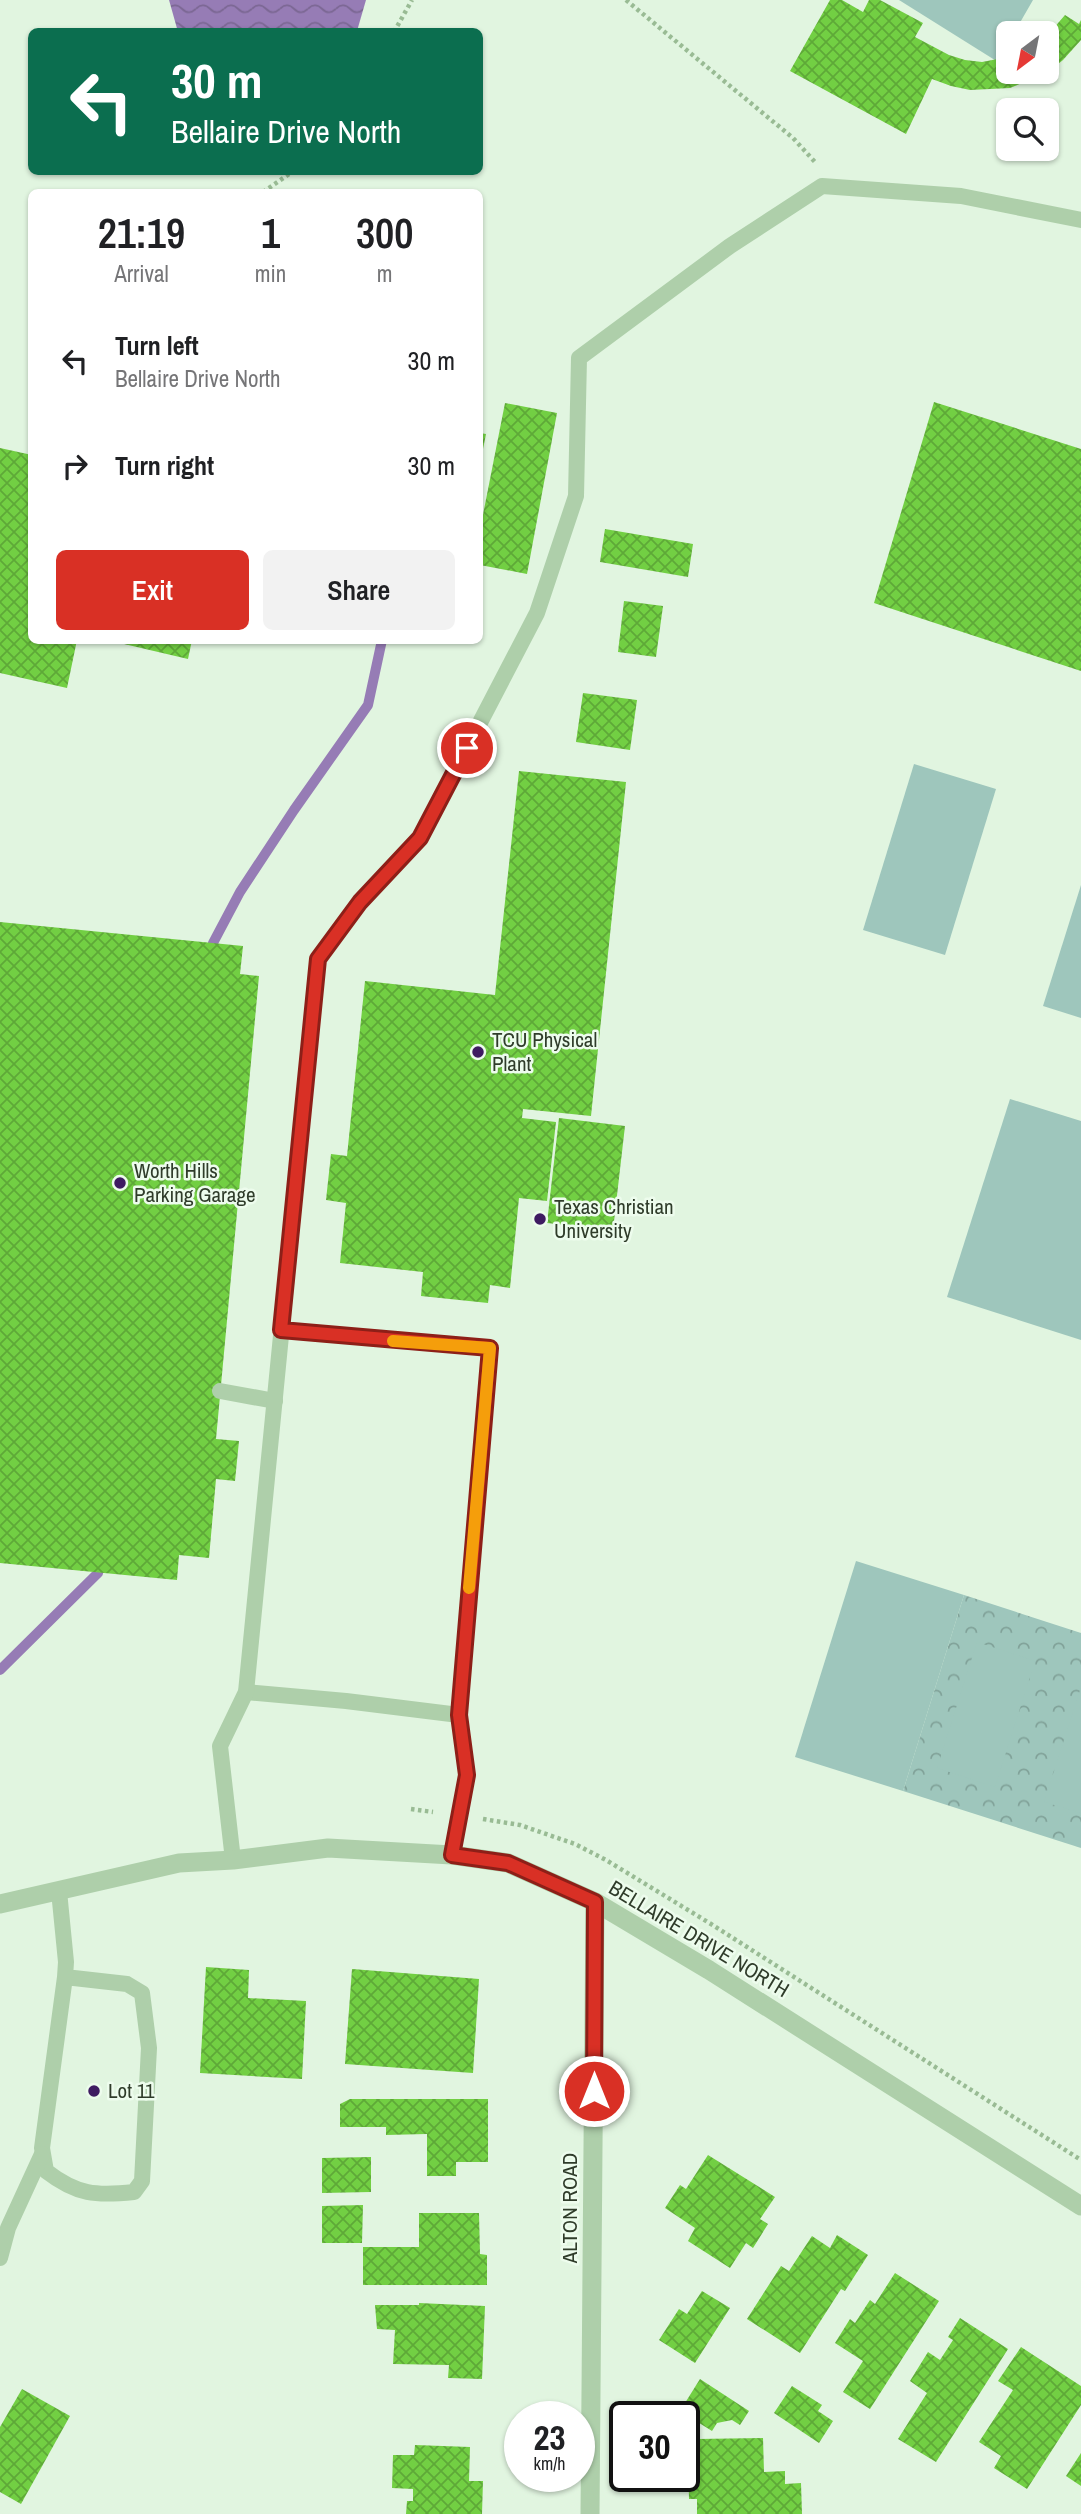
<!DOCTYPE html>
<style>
:root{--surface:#fff;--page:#f2f2f2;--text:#202124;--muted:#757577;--accent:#d93025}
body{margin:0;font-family:"Archivo Narrow",sans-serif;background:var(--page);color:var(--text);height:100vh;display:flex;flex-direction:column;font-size:26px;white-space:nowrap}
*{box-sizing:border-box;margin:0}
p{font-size:23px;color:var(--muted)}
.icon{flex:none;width:38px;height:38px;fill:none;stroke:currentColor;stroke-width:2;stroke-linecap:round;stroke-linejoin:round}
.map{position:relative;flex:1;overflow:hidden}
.drawer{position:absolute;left:28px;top:189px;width:455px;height:455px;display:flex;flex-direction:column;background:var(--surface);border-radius:10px;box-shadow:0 2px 5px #0004}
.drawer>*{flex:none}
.banner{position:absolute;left:28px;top:28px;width:455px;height:147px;border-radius:10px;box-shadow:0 2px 5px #0004;background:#0b6e4f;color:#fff;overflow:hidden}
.needle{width:46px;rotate:212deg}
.controls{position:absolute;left:996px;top:21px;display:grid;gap:14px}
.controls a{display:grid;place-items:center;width:63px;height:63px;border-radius:10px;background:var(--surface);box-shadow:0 2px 5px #0004;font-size:35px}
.speed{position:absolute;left:504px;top:2401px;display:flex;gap:14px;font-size:35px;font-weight:700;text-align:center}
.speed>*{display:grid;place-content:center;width:91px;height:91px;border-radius:50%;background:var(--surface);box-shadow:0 2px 5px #0004;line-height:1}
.speed small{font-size:18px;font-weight:400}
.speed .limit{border:4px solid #111;border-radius:10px;background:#fff;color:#111}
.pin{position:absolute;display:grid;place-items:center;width:60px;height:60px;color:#fff;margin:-30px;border:4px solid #fff;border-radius:50%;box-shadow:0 2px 7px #0007}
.me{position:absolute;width:77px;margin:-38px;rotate:0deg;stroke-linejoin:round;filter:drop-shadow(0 0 5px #0008)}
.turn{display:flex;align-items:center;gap:24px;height:147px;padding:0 28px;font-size:32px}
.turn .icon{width:91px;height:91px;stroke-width:2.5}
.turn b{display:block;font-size:49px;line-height:60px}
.eta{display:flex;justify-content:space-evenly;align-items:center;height:119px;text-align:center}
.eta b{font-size:42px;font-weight:600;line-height:49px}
.cta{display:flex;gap:14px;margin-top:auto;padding:14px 28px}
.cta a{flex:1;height:80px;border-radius:10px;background:var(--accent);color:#fff;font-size:28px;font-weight:600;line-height:80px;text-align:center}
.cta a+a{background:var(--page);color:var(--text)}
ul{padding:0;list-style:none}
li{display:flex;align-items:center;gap:21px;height:105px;padding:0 28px}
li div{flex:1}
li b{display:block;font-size:26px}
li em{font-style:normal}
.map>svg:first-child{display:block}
.park{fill:url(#park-crowns)}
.garden{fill:#9ec6bc}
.water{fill:url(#water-waves)}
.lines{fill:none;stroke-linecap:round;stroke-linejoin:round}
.stream{stroke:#967cb5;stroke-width:10}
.building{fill:url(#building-cross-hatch)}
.path{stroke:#99bb94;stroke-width:4.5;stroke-dasharray:3.5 3.5;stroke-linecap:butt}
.service{stroke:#aecfaa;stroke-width:16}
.minor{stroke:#aecfaa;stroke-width:19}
.route-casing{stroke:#8d1f18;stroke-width:18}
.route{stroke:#d93025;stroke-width:12}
.slow{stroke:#f59e0b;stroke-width:12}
.poi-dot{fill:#3e1b61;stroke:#edfced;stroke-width:2.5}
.labels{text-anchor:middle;stroke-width:5;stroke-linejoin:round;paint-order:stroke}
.poi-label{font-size:21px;fill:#2f3c2a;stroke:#edfced;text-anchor:start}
.street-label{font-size:21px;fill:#2f3c2a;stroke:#edfced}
</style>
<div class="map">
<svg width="1081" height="2514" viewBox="0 0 1081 2514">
<defs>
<pattern id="park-crowns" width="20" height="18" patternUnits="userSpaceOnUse" patternTransform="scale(1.75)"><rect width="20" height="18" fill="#9ec6bc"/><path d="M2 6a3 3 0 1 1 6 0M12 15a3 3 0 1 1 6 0" fill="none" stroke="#81a299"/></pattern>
<pattern id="water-waves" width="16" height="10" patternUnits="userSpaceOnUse" patternTransform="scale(1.75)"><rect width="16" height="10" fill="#967cb5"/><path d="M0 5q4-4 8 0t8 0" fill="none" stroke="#7b6793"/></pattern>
<pattern id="building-cross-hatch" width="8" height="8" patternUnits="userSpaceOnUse" patternTransform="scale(1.75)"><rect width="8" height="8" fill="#72cf43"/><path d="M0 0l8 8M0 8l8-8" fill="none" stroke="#5ea938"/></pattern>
</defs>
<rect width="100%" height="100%" fill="#e1f5e0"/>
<!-- park -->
<path class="park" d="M 964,1595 L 1081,1633 L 1081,1848 L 903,1791 Z"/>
<!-- garden -->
<g class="garden">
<path d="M 899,0 L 1033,0 L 1014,33 L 1008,33 L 1008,44 L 998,62 Z"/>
<path d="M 914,764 L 996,789 L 945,955 L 863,930 Z"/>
<path d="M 1081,885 L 1081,1018 L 1043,1006 Z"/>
<path d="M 1010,1099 L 1081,1121 L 1081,1340 L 947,1297 Z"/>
<path d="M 856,1561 L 964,1595 L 903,1791 L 795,1757 Z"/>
<path d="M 977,1642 L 1035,1661 L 995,1787 L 937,1768 Z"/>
<path d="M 1081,1687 L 1081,1813 L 1044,1802 Z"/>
</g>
<!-- water -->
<path class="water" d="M 169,0 L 366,0 L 357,31 L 178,32 Z"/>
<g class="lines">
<!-- stream -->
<g class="stream">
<path d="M 210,957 L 213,943 L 240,892 L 294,810 L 368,705 L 382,640"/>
<path d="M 0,1670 L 98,1573 L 101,1558"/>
</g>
</g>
<!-- building -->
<g class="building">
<path d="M 830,0 L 842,0 L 863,12 L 869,0 L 880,0 L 923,23 L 915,37 L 949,55 L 965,60 L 982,62 L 1008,57 L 1008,72 L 1046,72 L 1046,37 L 1065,15 L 1079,24 L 1081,20 L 1081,40 L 1063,60 L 1048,72 L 1010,88 L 970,90 L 951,86 L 932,79 L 906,134 L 790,71 Z"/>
<path d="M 934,402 L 1081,449 L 1081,671 L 874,603 Z"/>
<path d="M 505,403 L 557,413 L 527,574 L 480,565 L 480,530 Z"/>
<path d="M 480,433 L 486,434 L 481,459 L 480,459 Z"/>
<path d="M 0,448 L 32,455 L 32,640 L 77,640 L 67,688 L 0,673 Z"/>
<path d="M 605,529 L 693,544 L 688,577 L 600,562 Z"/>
<path d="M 624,601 L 663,606 L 656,657 L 618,652 Z"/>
<path d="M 107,640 L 192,640 L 188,659 Z"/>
<path d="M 583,693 L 637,700 L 630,750 L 576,742 Z"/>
<path d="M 519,771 L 626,782 L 591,1116 L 523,1109 L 522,1118 L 556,1122 L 547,1201 L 519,1198 L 510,1288 L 490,1285 L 488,1303 L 421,1296 L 423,1272 L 340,1263 L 346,1203 L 326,1200 L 331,1154 L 347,1156 L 365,981 L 495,995 Z"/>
<path d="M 0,922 L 243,946 L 240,974 L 259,976 L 216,1439 L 239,1441 L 235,1481 L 216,1479 L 209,1558 L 179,1555 L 177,1580 L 0,1563 Z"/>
<path d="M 559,1118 L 625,1126 L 613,1230 L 547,1223 Z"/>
<path d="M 206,1967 L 249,1970 L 248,1998 L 306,2001 L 302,2079 L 200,2073 Z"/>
<path d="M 352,1969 L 479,1979 L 473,2073 L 345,2064 Z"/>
<path d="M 350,2099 L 488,2099 L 488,2162 L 456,2162 L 456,2176 L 427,2176 L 427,2134 L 386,2135 L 386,2127 L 340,2127 L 340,2104 Z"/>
<path d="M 708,2155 L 775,2197 L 760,2219 L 768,2224 L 753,2248 L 746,2243 L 730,2268 L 688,2241 L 695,2228 L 665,2208 L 680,2185 L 686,2189 Z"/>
<path d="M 371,2157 L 371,2192 L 322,2193 L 322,2158 Z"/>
<path d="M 363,2205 L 362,2243 L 322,2243 L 322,2206 Z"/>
<path d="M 419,2213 L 479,2213 L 480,2254 L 487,2255 L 487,2285 L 363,2285 L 363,2247 L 419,2247 Z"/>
<path d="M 837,2235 L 868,2255 L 845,2291 L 841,2289 L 800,2353 L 747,2319 L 781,2266 L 789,2271 L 812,2236 L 830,2248 Z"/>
<path d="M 895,2273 L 939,2301 L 870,2409 L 843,2392 L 863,2361 L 835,2343 L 850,2319 L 855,2323 L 870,2300 L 875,2304 Z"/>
<path d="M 702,2291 L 730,2308 L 695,2363 L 659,2340 L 679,2309 L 687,2314 Z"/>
<path d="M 419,2303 L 485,2306 L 482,2379 L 448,2378 L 449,2365 L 393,2364 L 395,2330 L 377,2329 L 375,2305 L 419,2305 Z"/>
<path d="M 960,2318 L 1008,2349 L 936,2462 L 898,2439 L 927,2393 L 910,2381 L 928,2352 L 940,2360 L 953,2340 L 948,2337 Z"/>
<path d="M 1021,2347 L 1081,2386 L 1081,2405 L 1027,2489 L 994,2468 L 1001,2456 L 979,2442 L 1013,2390 L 998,2381 Z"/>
<path d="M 700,2379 L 749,2411 L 740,2425 L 732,2420 L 717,2423 L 712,2431 L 680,2411 Z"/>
<path d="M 792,2386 L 822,2405 L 818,2411 L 833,2421 L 819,2443 L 774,2413 Z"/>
<path d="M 22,2389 L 70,2416 L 21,2504 L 0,2492 L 0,2427 Z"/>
<path d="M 763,2438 L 764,2472 L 785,2471 L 785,2484 L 801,2483 L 802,2514 L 697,2514 L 697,2499 L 689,2499 L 688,2455 L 697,2455 L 697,2439 Z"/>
<path d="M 415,2445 L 470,2447 L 469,2481 L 483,2481 L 482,2514 L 406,2514 L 407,2501 L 413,2501 L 413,2489 L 392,2488 L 393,2455 L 414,2455 Z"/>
<path d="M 1081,2453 L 1081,2486 L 1066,2476 Z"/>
</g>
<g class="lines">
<!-- path -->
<g class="path">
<path d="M 626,0 L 793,138 L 815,162"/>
<path d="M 394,32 L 412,0"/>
<path d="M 263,192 L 292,172"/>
<path d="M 411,1809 L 433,1812"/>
<path d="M 483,1819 L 520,1825 L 575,1844 L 606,1860 L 711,1924 L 1081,2160"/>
</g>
<!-- service -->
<g class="service">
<path d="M 281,1330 L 490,1348 L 459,1715 L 467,1775 L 452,1855"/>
<path d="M 220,1391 L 275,1401"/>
<path d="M 246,1692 L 346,1701 L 459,1715"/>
<path d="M 233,1860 L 220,1746 L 246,1692 L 318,959 L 360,902 L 420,838 L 537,613 L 576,496 L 579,358 L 730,246 L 822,186 L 961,196 L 1081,220"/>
<path d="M 59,1891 L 66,1962 L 65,1977 L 42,2148 L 46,2171 C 77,2195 96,2196 134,2192 L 142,2181 L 149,2048 L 142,1993 L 127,1984 L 65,1977"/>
<path d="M 0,2258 L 8,2228 L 42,2154"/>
</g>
<!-- minor -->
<g class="minor">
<path d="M 0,1904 L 179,1863 L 233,1860 L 328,1848 L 452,1855 L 508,1863 L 595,1902 L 709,1970 L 1081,2206"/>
<path d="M 590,2514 L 595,1902"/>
</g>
</g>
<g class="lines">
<defs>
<path id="route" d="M 467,748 L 420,838 L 360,902 L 318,959 L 281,1330 L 490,1348 L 459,1715 L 467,1775 L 452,1855 L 508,1863 L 595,1902 L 594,2091"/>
</defs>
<!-- route casing -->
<use href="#route" class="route-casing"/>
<!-- route -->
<use href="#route" class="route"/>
<!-- slow -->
<path class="slow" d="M 393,1341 L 490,1348 L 469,1588"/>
</g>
<!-- markers -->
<g class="poi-dot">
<circle cx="478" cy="1052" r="7"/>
<circle cx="120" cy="1183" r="7"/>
<circle cx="540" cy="1219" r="7"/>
<circle cx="94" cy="2091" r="7"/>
</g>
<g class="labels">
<!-- poi labels -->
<g class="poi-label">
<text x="492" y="1047">TCU Physical<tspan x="492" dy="24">Plant</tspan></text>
<text x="134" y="1178">Worth Hills<tspan x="134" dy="24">Parking Garage</tspan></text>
<text x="554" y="1214">Texas Christian<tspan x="554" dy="24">University</tspan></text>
<text x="108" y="2098">Lot 11</text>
</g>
<!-- street labels -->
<g class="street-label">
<text transform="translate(699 1939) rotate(31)" y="7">BELLAIRE DRIVE NORTH</text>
<text transform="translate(570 2208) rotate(-90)" y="7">ALTON ROAD</text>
</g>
</g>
</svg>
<div class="controls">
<a><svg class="needle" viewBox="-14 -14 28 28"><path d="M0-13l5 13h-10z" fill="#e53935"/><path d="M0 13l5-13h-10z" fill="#757577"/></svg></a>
<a><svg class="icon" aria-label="search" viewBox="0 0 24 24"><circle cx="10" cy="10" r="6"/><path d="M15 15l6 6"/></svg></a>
</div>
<div class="speed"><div>23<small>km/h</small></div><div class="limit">30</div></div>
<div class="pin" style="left:467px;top:748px;background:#d93025"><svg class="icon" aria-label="arrive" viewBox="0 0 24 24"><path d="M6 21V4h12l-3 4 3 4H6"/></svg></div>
<svg class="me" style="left:594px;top:2091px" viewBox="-20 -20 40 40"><circle r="17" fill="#d93025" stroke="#fff" stroke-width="3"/><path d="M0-11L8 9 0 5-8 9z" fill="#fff"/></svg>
<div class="banner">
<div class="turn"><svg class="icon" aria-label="left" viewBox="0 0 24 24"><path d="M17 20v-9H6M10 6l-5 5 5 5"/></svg><div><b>30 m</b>Bellaire Drive North</div></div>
</div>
<section class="drawer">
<div class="eta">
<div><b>21:19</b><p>Arrival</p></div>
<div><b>1</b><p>min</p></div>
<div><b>300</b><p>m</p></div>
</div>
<ul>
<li><svg class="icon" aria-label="left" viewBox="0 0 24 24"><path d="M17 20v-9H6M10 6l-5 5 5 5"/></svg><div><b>Turn left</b><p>Bellaire Drive North</p></div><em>30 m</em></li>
<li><svg class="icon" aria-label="right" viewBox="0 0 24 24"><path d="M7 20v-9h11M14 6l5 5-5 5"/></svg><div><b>Turn right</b></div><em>30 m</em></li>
</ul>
<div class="cta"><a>Exit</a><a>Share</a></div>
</section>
</div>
